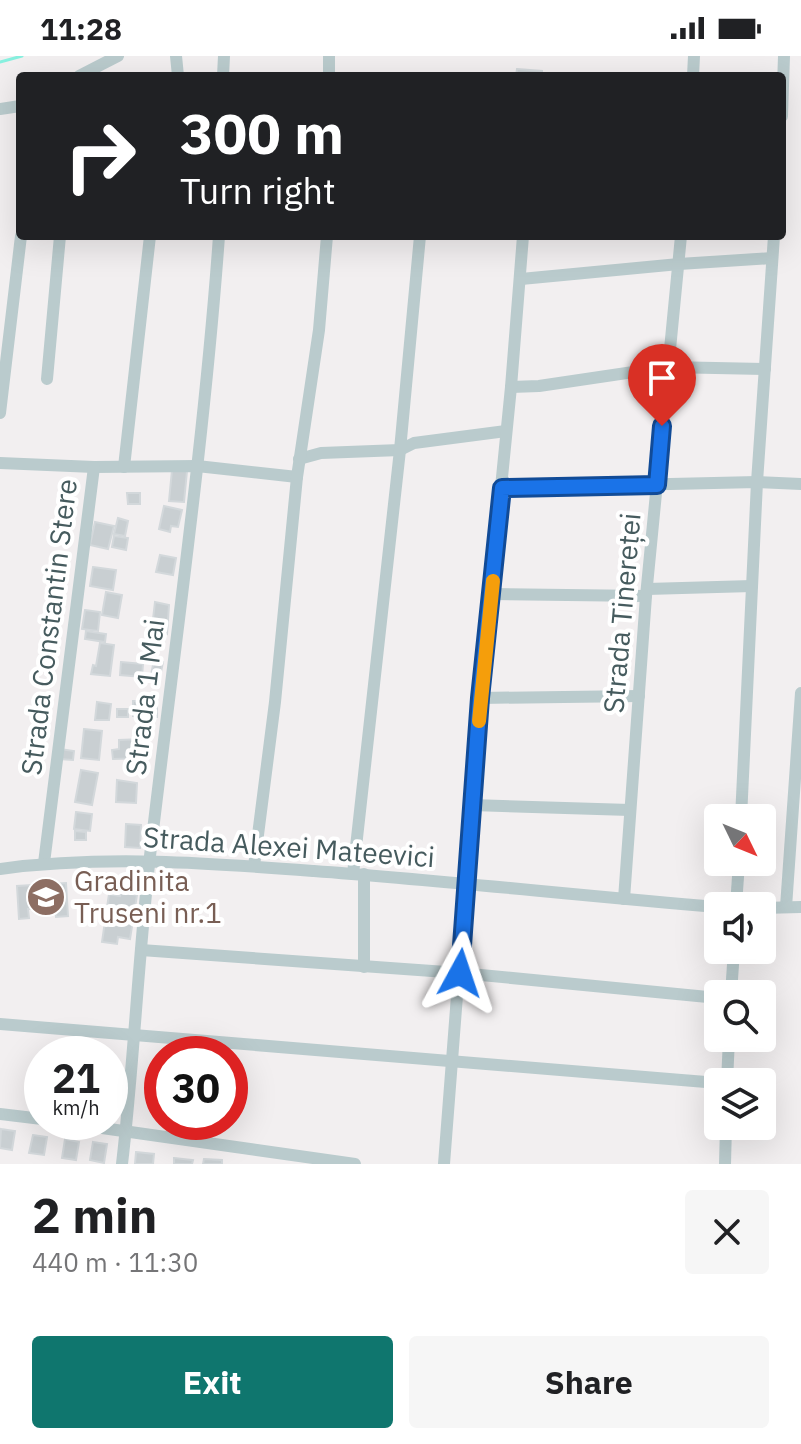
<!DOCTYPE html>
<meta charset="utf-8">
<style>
:root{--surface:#fff;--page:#f6f6f6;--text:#202124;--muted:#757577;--accent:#0f766e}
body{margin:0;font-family:"IBM Plex Sans",sans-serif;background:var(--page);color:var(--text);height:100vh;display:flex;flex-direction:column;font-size:30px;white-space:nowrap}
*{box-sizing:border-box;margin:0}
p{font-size:26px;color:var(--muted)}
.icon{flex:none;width:44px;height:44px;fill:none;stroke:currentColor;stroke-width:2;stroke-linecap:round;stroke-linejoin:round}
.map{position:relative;height:1108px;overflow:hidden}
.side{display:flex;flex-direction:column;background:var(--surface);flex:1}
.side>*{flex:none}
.guide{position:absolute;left:16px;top:16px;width:770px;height:168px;border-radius:8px;box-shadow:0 8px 32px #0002;background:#202124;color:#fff;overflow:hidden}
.needle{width:52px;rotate:133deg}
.controls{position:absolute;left:704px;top:748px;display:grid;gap:16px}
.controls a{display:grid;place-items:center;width:72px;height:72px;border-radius:8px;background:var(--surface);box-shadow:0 8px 32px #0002;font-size:40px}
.speed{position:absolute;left:24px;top:980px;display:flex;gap:16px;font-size:40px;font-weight:700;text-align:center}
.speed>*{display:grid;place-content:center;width:104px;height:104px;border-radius:50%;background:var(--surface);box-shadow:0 8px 32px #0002;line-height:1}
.speed small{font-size:20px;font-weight:400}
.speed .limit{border:12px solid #d22;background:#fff;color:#111}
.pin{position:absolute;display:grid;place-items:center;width:68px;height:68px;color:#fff;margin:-82px -34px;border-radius:50% 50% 50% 0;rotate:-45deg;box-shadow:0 0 8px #0007}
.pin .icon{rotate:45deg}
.me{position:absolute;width:88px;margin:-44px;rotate:5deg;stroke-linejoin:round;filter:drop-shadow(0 0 6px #0008)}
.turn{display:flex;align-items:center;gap:28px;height:168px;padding:0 32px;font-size:36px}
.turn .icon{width:104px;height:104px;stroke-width:2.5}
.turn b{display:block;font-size:56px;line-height:68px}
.round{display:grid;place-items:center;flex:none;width:84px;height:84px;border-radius:8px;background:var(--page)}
.head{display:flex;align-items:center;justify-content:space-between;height:136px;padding:0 32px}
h1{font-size:48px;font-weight:700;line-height:60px}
.action{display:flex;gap:16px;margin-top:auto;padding:16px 32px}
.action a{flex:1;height:92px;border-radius:8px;background:var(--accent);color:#fff;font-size:32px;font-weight:700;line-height:92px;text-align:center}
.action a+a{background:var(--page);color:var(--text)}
.status{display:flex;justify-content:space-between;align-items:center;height:56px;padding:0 40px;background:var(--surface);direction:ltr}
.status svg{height:22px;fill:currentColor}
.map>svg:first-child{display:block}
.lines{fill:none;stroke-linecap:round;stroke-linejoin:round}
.stream{stroke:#87f0df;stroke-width:3}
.building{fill:#c9cfd2;stroke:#d3d8db;stroke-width:2}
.minor{stroke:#bacbcd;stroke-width:12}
.route-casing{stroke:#114b97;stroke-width:20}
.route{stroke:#1a73e8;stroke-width:14}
.slow{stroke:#f59e0b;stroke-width:14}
.labels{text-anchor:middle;stroke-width:8;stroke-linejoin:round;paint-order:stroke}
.street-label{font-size:28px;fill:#465b5e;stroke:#fff}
.education-label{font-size:28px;fill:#785e54;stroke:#fff;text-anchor:start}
</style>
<div class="status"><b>11:28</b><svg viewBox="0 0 49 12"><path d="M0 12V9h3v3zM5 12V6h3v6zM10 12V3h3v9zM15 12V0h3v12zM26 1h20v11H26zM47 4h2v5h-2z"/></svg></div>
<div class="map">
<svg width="801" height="1108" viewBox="0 0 801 1108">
<rect width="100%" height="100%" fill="#f2eff0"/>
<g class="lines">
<!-- stream -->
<path class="stream" d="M 0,6 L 22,0"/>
</g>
<!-- building -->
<g class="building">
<path d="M 517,13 L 542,15 L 542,20 L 516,20 Z"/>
<path d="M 548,17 L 574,18 L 573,20 L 548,20 Z"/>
<path d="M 172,414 L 187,415 L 184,446 L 169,445 Z"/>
<path d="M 127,437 L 140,437 L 140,448 L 128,448 Z"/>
<path d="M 164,450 L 182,454 L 178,471 L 171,470 L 170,476 L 159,473 Z"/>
<path d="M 118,462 L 128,465 L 125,480 L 114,478 Z"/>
<path d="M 95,466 L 114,470 L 108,493 L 90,489 Z"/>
<path d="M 114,480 L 128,482 L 126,494 L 112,491 Z"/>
<path d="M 160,499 L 176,502 L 173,519 L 156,516 Z"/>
<path d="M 93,511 L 116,514 L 113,534 L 90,530 Z"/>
<path d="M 106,536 L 122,539 L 118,562 L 102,559 Z"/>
<path d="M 155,546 L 169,549 L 167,578 L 147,575 L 149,563 L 153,563 Z"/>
<path d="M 85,554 L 100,556 L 98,575 L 82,573 Z"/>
<path d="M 86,575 L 106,578 L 105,586 L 85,583 Z"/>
<path d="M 100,587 L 114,589 L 110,620 L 91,618 L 93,609 L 96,610 Z"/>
<path d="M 154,604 L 163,606 L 160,621 L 151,619 Z"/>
<path d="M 121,606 L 143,608 L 142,621 L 120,619 Z"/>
<path d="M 133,645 L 157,645 L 157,661 L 133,660 Z"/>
<path d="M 97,646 L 111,648 L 109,664 L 95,664 Z"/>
<rect x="117" y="653" width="11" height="8"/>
<path d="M 84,673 L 102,675 L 99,704 L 81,702 Z"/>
<path d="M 143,683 L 144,702 L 113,703 L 112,694 L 119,693 L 119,684 Z"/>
<path d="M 60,693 L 74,695 L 73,704 L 59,703 Z"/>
<path d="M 81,714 L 98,717 L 92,749 L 75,746 Z"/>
<path d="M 117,724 L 137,727 L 136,747 L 116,746 Z"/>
<path d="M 76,756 L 92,758 L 90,775 L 74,773 Z"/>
<path d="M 126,768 L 141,769 L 140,792 L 125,791 Z"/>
<path d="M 75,775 L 86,776 L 86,784 L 75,784 Z"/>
<path d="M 66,827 L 68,860 L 56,861 L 55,851 L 28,853 L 29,862 L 19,863 L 17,830 Z"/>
<path d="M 121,836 L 137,839 L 130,883 L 118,881 L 117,888 L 102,886 L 109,838 L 120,840 Z"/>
<path d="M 1,1073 L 15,1075 L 12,1094 L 0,1092 Z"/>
<path d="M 33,1079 L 47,1081 L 44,1099 L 29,1097 Z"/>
<path d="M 65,1083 L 79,1086 L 76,1104 L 62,1102 Z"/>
<path d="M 93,1086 L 107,1088 L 104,1107 L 90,1104 Z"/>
<path d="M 136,1096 L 154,1098 L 153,1108 L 135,1108 Z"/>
<path d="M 174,1102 L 193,1104 L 192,1108 L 174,1108 Z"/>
<path d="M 204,1103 L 222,1104 L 222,1108 L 203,1108 Z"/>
</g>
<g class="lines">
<!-- minor -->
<g class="minor">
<path d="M 176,0 L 178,20"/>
<path d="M 329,0 L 329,20"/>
<path d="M 79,20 L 118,0"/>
<path d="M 223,20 L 224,0"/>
<path d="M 693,20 L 694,0"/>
<path d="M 0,53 L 20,50"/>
<path d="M 782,60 L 784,0"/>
<path d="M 521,223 L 679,208 L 772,202"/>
<path d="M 47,323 L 60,180"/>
<path d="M 511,331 L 539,330 L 667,311 L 765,313"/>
<path d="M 0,357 L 21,180"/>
<path d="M 299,403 L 321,397 L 400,394 L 414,387 L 506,375"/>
<path d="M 0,407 L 94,411 L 197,410 L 297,421"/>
<path d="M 124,411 L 150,180"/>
<path d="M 502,432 L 757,426 L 801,428"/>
<path d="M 647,533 L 752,530"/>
<path d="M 492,538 L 646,540"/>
<path d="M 480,642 L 639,640"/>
<path d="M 472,749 L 630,754"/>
<path d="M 741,762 L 757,426 L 774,180"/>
<path d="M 44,807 L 94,411"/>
<path d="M 254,810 L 275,646 L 297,421 L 319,274 L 327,180"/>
<path d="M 0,813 C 105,799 209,807 314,815 C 449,825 583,840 718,851"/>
<path d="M 353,818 L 400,394 L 420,180"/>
<path d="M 624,843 L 646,540 L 681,180"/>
<path d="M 736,850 L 739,806"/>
<path d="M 786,851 L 801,637"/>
<path d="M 762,852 L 801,851"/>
<path d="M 141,894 L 460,917 L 718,942"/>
<path d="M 364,911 L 364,818"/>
<path d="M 731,938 L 734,894"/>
<path d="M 0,968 L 718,1027"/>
<path d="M 727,1026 L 729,982"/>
<path d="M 0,1058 L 42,1063"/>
<path d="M 60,1066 L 355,1108"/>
<path d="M 122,1108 C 134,1006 138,903 150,800 C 174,594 204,388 219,180"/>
<path d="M 444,1108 L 480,642 L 511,331 L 523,180"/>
<path d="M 725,1108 L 726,1070"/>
</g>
</g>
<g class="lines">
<defs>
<path id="route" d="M 460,917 L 480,642 L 502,432 L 657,429 L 662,370"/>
</defs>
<!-- route casing -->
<use href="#route" class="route-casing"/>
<!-- route -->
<use href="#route" class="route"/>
<!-- slow -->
<path class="slow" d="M 479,665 L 493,525"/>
</g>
<!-- icons -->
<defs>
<symbol id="school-disc" viewBox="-11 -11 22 22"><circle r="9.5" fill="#8d6e63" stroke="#fff"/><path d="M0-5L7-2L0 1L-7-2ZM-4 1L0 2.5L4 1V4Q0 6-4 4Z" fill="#fff"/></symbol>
</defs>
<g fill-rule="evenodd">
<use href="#school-disc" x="24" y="819" width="44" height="44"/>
</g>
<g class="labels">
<!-- street labels -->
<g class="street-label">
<text transform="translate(622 557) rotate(-85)" y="10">Strada Tinereței</text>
<text transform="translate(49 571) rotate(-83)" y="10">Strada Constantin Stere</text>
<text transform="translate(145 641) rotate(-83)" y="10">Strada 1 Mai</text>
<text transform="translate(289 791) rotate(4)" y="10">Strada Alexei Mateevici</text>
</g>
<!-- education labels -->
<g class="education-label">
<text x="74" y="835">Gradinita<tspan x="74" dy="32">Truseni nr.1</tspan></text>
</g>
</g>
</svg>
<div class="controls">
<a><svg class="needle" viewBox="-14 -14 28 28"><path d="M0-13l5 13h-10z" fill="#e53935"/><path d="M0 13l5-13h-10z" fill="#757577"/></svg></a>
<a><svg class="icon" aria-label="sound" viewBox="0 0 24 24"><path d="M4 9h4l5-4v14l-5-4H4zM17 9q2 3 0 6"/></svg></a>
<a><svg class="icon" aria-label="search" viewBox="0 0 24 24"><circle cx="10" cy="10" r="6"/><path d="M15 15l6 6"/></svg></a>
<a><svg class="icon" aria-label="layers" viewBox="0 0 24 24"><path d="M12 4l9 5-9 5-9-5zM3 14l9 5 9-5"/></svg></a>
</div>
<div class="speed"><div>21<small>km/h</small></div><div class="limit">30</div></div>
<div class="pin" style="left:662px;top:370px;background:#d93025"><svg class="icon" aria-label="arrive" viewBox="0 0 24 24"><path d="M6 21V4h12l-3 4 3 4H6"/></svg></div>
<svg class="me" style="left:460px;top:917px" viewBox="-20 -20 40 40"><path d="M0-17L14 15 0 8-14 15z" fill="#1a73e8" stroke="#fff" stroke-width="4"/></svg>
<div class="guide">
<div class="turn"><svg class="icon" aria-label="right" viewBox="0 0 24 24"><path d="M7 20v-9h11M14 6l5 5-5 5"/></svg><div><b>300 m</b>Turn right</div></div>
</div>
</div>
<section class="side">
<div class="head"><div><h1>2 min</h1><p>440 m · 11:30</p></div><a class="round"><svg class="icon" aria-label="close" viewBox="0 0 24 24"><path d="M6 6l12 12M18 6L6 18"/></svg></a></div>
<div class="action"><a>Exit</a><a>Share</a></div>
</section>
